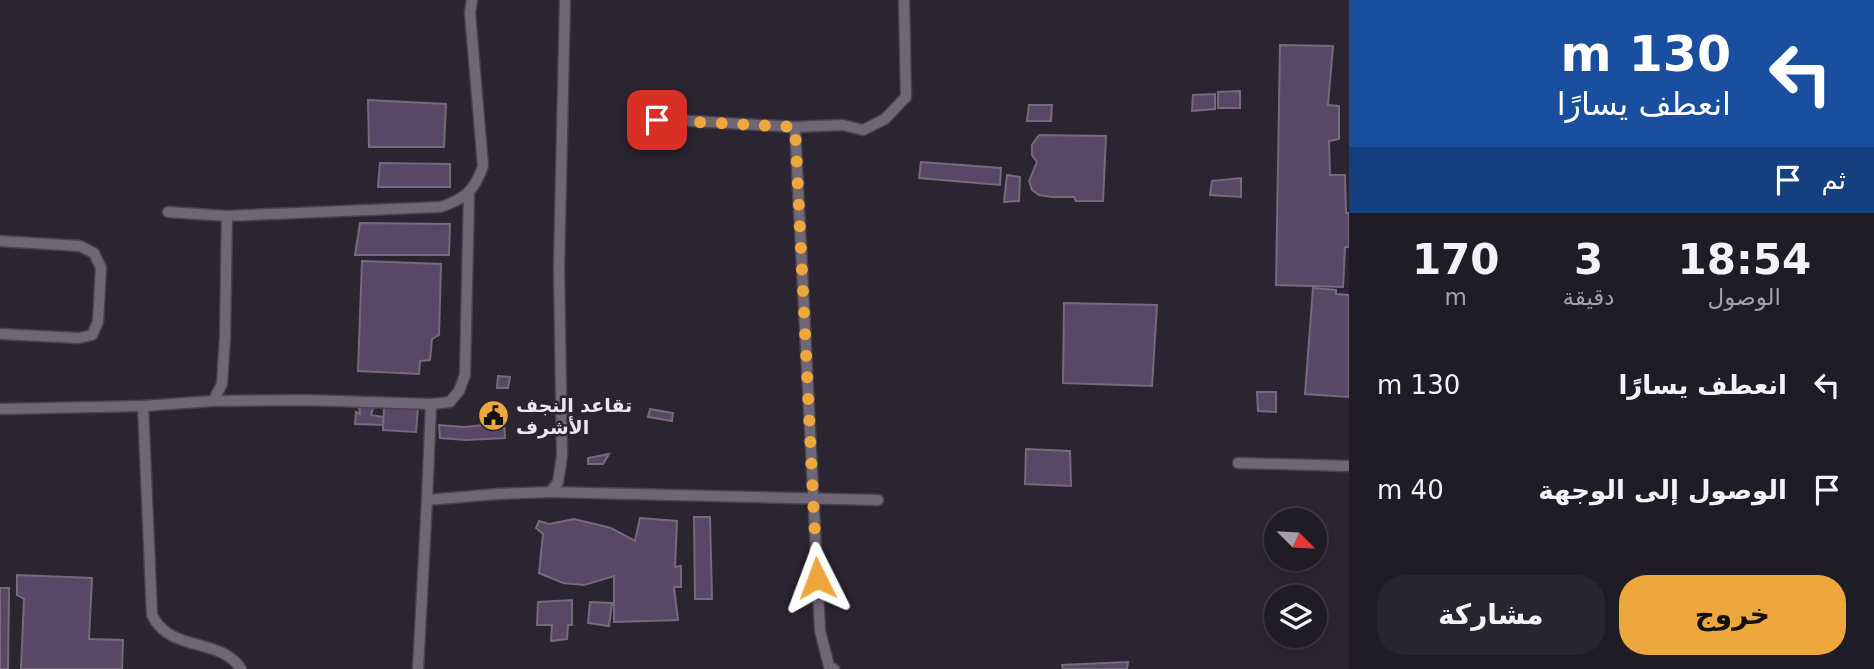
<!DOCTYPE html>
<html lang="ar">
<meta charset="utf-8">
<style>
:root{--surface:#201c26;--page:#28252e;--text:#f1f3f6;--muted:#a2a1a7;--line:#3d3a43;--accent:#eea73d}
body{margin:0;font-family:"DejaVu Sans",Cairo,sans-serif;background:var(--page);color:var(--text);direction:rtl;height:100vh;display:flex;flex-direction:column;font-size:26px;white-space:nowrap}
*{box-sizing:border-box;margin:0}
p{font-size:23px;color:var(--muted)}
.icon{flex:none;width:38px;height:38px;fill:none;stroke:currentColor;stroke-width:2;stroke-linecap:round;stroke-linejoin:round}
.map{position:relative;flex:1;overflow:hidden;direction:ltr}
.sheet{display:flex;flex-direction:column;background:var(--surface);width:525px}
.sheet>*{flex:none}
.guide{background:#1a4fa0;color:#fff;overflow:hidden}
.needle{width:46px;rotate:114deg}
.controls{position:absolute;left:1264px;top:508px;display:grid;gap:14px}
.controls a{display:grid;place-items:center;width:63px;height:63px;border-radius:50%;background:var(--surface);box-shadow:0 4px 10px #0003,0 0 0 2px var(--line);font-size:35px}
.pin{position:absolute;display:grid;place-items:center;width:60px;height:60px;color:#fff;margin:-30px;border-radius:14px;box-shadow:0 4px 10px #0006}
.me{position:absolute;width:77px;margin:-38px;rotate:357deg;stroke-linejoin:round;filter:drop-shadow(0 0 5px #0008)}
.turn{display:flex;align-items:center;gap:24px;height:147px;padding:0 28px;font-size:32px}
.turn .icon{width:91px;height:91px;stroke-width:2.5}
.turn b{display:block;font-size:49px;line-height:60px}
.then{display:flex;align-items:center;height:66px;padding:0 28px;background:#0003;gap:14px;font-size:26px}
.eta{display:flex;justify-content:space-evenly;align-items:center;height:119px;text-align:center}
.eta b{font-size:42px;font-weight:600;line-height:49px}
.button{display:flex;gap:14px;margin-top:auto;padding:14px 28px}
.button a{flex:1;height:80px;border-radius:28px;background:var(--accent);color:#111;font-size:28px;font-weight:600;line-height:80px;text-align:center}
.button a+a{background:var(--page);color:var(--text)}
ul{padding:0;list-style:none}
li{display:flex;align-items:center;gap:21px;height:105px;padding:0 28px}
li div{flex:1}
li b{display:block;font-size:26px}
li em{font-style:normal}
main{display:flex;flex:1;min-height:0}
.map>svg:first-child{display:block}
.building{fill:#584767;stroke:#736c7b;stroke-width:2}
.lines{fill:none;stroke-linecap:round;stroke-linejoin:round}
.service-casing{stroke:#48424d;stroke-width:13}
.service{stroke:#6f6776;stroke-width:10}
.route{stroke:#eea73d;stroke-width:12;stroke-dasharray:0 21.6}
.labels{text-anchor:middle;stroke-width:5;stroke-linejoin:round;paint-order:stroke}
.poi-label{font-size:19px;font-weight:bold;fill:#ebe7f0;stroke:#2b2532;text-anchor:start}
</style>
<main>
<section class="sheet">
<div class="guide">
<div class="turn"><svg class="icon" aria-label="left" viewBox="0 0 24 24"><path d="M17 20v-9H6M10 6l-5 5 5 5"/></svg><div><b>130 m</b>انعطف يسارًا</div></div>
<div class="then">ثم<svg class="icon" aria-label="arrive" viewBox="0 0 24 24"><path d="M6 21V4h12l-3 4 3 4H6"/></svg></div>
</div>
<div class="eta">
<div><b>18:54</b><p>الوصول</p></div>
<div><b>3</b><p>دقيقة</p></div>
<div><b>170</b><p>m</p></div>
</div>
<ul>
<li><svg class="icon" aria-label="left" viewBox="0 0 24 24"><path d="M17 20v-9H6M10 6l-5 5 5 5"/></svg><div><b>انعطف يسارًا</b></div><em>130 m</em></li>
<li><svg class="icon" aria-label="arrive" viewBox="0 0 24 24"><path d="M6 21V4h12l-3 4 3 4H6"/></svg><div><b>الوصول إلى الوجهة</b></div><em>40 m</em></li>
</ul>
<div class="button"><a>خروج</a><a>مشاركة</a></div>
</section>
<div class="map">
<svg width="1349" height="669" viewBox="0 0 1349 669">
<rect width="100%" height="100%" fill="#2b2532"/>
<!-- building -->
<g class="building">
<path d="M 1280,45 L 1333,46 L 1328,105 L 1339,106 L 1339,139 L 1329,141 L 1330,175 L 1345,175 L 1346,213 L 1349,213 L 1349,247 L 1345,247 L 1343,287 L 1276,285 Z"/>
<path d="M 1240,91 L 1240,108 L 1218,108 L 1218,92 Z"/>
<path d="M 1215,94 L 1215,109 L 1192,111 L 1193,95 Z"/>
<path d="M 368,100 L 446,104 L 444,147 L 369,147 Z"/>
<path d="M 1029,105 L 1052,105 L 1051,121 L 1027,121 Z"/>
<path d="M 1039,135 L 1106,136 L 1103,201 L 1076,201 L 1074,197 L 1052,197 L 1039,195 L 1032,190 L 1029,181 L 1037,162 L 1032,155 L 1032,145 Z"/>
<path d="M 921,162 L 1001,168 L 1000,185 L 919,178 Z"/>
<path d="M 380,163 L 450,164 L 450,187 L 378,187 Z"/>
<path d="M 1007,175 L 1020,177 L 1019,201 L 1004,202 Z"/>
<path d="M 1241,178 L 1241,197 L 1210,195 L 1212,181 Z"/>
<path d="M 360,223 L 450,224 L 449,255 L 355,255 Z"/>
<path d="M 362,261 L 441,264 L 439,335 L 432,339 L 430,360 L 420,361 L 419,374 L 358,371 Z"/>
<path d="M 1313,288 L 1336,290 L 1336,294 L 1349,295 L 1349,397 L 1305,394 Z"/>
<path d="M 1064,303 L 1157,305 L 1152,386 L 1063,383 Z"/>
<path d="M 498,376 L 510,377 L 508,388 L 497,388 Z"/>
<path d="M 1257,392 L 1276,392 L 1276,412 L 1258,411 Z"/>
<path d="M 359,404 L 374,405 L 371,415 L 384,417 L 383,425 L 355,424 L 356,412 L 360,414 Z"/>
<path d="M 384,406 L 418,407 L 416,432 L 383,430 Z"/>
<path d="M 650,409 L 673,413 L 672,421 L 648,417 Z"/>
<path d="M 504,423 L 505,438 L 466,440 L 440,438 L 439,425 L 464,427 Z"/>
<path d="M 1026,449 L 1070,451 L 1071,486 L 1025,484 Z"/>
<path d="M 609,454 L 603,464 L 588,464 L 588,458 Z"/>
<path d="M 694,517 L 710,517 L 712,599 L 695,599 Z"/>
<path d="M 640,518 L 677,521 L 675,567 L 681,566 L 681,587 L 674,587 L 678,620 L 614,622 L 614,576 L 584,585 L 563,583 L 539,573 L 543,534 L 536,528 L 539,521 L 549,524 L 574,519 L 611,528 L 635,541 Z"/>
<path d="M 17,575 L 92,578 L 89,639 L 123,640 L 122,669 L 21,669 L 24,599 L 17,595 Z"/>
<path d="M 0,588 L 9,588 L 8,669 L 0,669 Z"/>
<path d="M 572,600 L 572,625 L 568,625 L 567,639 L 551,641 L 552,625 L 537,625 L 538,602 Z"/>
<path d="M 590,602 L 612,603 L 609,626 L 588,623 Z"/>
<path d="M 1128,662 L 1127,669 L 1063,669 L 1062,665 Z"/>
</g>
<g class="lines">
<defs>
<g id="service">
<path d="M 657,119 L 795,127 L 843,125 L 863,130 L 885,119 L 906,97 L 904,0"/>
<path d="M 795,127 L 820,631 L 829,666 L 834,669"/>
<path d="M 469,194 L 465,375 L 459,391 L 450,402 L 431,404 L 427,500 L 497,494 L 550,492 L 558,482 L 562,456 L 559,267 L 565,0"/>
<path d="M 168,212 L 227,216 L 440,207 C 464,200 475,190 483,166 L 470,13 L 472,0"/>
<path d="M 0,241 L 80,246 L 94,253 L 101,268 L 98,322 L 92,335 L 79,338 L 0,334"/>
<path d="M 213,401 L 304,400 L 431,404"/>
<path d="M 143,406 L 152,615 C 170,653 221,637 241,669"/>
<path d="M 0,409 L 143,406 L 213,401 L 222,384 L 225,337 L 227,216"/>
<path d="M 1238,463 L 1349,466"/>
<path d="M 550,492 L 878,500"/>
<path d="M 418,669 L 427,500"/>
</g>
</defs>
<!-- service casing -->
<use href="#service" class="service-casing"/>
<!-- service -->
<use href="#service" class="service"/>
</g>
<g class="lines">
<!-- route -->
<path class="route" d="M 657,120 L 795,127 L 817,578"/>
</g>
<!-- icons -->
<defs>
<symbol id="civic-disc" viewBox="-11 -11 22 22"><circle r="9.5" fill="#eea73d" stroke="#2b2532"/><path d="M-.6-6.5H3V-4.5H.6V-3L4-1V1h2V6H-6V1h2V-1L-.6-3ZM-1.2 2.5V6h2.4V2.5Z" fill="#111"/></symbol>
</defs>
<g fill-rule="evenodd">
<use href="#civic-disc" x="476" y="398" width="35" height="35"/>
</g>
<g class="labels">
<!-- poi labels -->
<g class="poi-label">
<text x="516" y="412">تقاعد النجف<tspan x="516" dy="22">الأشرف</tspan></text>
</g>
</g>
</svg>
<div class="controls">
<a><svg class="needle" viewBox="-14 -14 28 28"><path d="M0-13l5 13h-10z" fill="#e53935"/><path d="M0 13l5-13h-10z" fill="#a2a1a7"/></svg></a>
<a><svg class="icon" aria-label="layers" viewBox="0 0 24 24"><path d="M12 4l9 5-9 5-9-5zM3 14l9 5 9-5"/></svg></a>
</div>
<div class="pin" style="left:657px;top:120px;background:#d93025"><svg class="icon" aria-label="arrive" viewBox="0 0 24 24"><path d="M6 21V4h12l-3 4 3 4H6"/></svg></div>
<svg class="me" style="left:817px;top:578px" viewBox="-20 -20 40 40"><path d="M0-17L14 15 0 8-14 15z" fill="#eea73d" stroke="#fff" stroke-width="4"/></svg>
</div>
</main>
